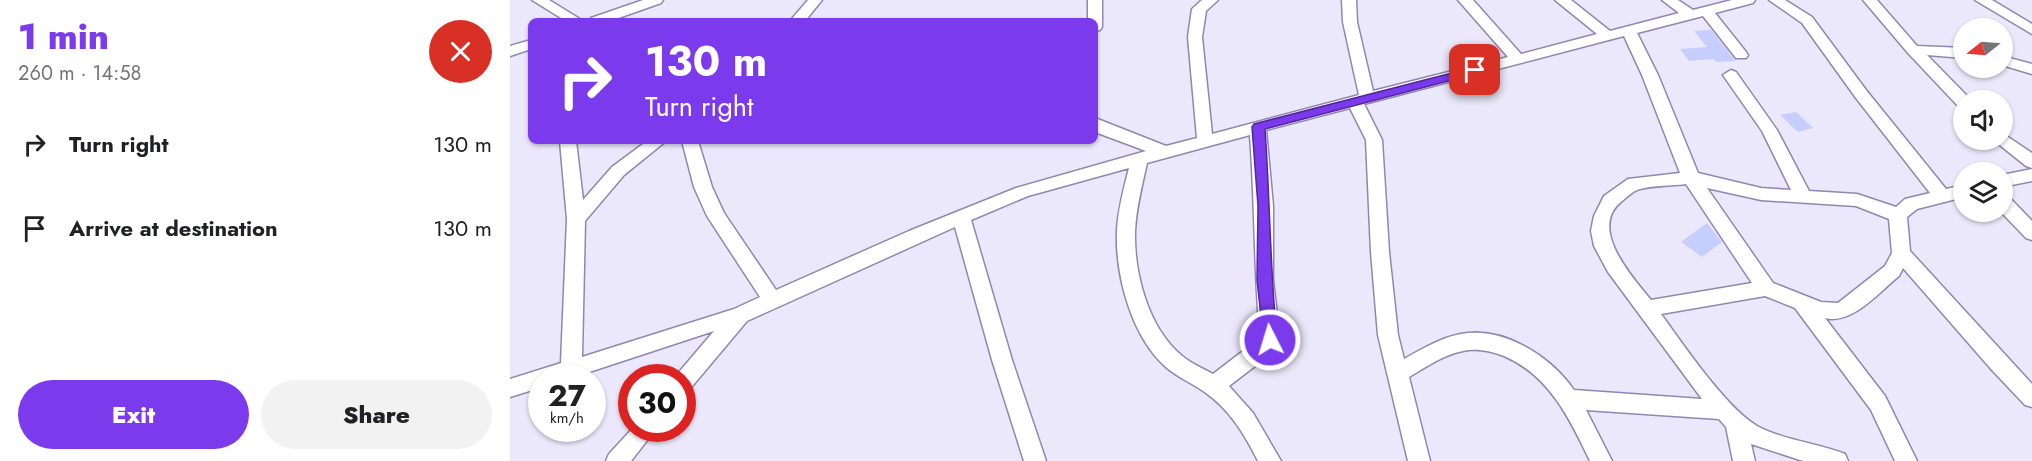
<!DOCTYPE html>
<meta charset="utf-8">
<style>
:root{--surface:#fff;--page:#f2f2f2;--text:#202124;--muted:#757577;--accent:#7c3aed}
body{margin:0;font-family:Jost,sans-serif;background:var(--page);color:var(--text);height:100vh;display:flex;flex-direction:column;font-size:22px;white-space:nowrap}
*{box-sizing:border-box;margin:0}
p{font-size:20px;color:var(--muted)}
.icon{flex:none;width:33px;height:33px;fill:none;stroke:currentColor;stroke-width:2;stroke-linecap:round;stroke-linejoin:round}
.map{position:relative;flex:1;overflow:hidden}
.side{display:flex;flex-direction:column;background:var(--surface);width:510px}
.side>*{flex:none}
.banner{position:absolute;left:18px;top:18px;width:570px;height:126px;border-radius:9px;box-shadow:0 2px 4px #0004;background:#7c3aed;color:#fff;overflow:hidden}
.needle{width:39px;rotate:253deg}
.tools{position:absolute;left:1443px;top:18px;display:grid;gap:12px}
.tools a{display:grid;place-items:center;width:60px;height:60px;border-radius:50%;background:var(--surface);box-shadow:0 2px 4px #0004;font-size:30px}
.speed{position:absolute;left:18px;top:364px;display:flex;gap:12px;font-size:30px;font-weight:700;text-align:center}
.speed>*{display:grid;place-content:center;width:78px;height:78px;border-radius:50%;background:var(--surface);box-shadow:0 2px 4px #0004;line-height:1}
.speed small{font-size:15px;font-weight:400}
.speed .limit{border:9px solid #d22;background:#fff;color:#111}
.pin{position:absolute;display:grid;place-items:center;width:51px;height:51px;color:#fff;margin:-26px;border-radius:12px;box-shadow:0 3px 9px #0006}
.me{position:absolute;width:66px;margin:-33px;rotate:355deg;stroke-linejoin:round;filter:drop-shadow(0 0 4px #0008)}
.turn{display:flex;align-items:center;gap:21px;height:126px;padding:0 18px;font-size:27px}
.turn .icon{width:78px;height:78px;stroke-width:2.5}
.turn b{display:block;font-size:42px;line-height:51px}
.round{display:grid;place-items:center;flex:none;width:63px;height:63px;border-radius:32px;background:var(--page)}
.head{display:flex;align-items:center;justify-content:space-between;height:102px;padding:0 18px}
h1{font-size:36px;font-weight:800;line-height:45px;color:var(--accent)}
.cta{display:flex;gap:12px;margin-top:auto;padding:12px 18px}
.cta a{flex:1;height:69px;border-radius:36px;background:var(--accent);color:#fff;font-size:24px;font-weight:800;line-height:69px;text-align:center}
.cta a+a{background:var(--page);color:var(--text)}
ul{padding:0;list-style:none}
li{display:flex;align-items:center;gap:18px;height:84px;padding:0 18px}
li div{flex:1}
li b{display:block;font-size:22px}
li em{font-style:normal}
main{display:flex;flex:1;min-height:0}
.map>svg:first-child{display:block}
.building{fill:#c5cefd}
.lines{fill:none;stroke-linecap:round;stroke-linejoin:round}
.minor-casing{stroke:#9186b2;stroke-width:3}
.minor{fill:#fff;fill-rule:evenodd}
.route{fill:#7c3aed;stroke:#51269a;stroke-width:1.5}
</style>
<main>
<section class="side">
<div class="head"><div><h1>1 min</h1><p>260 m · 14:58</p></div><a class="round" style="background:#d93025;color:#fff"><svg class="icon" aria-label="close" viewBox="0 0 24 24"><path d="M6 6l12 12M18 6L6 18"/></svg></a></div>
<ul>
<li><svg class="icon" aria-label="right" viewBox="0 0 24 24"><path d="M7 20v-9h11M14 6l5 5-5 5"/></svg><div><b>Turn right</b></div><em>130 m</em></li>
<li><svg class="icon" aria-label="arrive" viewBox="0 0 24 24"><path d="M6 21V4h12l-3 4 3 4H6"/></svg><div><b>Arrive at destination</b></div><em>130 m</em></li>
</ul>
<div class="cta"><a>Exit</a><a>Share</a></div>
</section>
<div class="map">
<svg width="1522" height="461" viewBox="0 0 1522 461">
<rect width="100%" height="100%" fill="#ece8fb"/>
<!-- building -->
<g class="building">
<path d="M 1201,30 L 1224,59 L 1226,61 L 1206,62 L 1204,59 L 1179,61 L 1170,49 L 1197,47 L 1184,31 Z"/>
<path d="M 1286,112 L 1303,128 L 1288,132 L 1270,115 Z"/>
<path d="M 1197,223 L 1212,242 L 1192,257 L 1171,242 Z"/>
</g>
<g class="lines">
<defs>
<g id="minor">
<path d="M 22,0 L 39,0 L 73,21 L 56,21 Z"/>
<path d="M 133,0 L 153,0 L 151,3 L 100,21 L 79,21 L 81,18 Z"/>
<path d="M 298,0 L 312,0 L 295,21 L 280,21 Z"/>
<path d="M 578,0 L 592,0 L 592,27 L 590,30 L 585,31 L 585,21 L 578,21 Z"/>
<path d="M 692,0 L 708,0 L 696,11 L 692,37 L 702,134 L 849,95 L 833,22 L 832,0 L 846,0 L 847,22 L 863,91 L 998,57 L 948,0 L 963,0 L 1011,54 L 1087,34 L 1045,0 L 1061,0 L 1100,31 L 1169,13 L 1152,0 L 1168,0 L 1183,10 L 1222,0 L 1245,0 L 1243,3 L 1205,13 L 1236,52 L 1238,55 L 1236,58 L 1226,58 L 1193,16 L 1127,33 L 1148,75 L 1188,173 L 1251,188 L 1281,190 L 1252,131 L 1213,75 L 1221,70 L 1226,72 L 1267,130 L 1299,191 L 1347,194 L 1386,207 L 1395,199 L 1420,193 L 1346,98 L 1292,23 L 1259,0 L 1275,0 L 1302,17 L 1356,90 L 1436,189 L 1454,185 L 1454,197 L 1407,209 L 1397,217 L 1400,251 L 1522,384 L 1522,407 L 1515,405 L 1481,369 L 1393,268 L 1389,276 C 1369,292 1342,325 1315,318 L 1375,396 L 1407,461 L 1385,461 L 1361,410 L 1285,308 L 1255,296 L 1151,314 C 1173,344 1216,408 1247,426 C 1273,440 1307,443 1335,454 L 1338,461 L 1293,461 L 1241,444 L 1245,461 L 1223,461 L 1216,427 L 1209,419 L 1076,410 L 1102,461 L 1080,461 C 1060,419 1039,375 994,356 C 981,351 966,348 953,351 C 933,355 916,367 899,377 L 920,461 L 898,461 L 868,335 L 861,252 L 856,140 L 840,108 L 756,130 L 763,206 L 763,280 L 770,340 L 762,353 L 719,386 L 743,413 L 771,461 L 748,461 C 735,435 720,410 696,393 C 684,384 669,378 657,368 C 622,338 605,276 607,230 C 608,209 614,188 619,168 L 518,196 L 461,220 L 502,360 L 536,461 L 514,461 L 482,360 L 445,227 L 237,321 L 179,390 L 172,393 L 172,378 L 164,378 L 204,331 L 61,378 L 32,378 L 32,387 L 0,397 L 0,379 L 51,363 L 57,219 L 50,141 L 66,141 L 73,200 L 102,167 L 137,141 L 156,141 L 114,175 L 75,221 L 72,357 L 224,309 L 250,297 L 197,216 L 184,187 L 172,141 L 188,141 L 202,187 L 214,213 L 266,290 L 399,231 L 506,188 L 636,151 L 585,132 L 585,118 L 656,146 L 687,138 L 678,37 L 682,9 ZM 1114,36 L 1132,75 L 1170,173 L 1118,179 L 1094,196 L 1084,216 L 1081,231 L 1084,246 L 1098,272 L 1192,399 L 1064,390 C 1042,358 998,329 958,333 C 935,335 914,348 894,359 L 888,335 L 879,252 L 872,140 L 854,104 ZM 740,135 C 745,203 744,270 750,338 L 703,374 C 692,368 680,363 671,355 C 638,327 624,273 625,232 C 626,208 632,186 637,163 ZM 1176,184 L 1242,283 L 1141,300 C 1123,278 1077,228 1112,201 C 1117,197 1124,190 1130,189 C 1145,185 1162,186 1176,184 ZM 1197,188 L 1251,200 L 1346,206 L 1379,219 L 1382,253 L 1375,266 L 1328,303 L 1311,302 L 1263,283 Z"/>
<path d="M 1353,0 L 1367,0 L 1407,46 L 1454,48 L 1454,58 L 1417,55 L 1461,100 L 1454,100 L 1454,107 L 1448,106 L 1398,53 Z"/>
<path d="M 1465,0 L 1482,0 L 1522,24 L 1522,34 Z"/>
<path d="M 21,40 L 21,49 L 0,56 L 0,46 Z"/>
<path d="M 1492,56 L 1522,64 L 1522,74 L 1492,65 Z"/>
<path d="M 1492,133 L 1522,153 L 1522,168 L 1516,166 L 1486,142 L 1485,140 L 1492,140 Z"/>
<path d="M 1522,169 L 1522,181 L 1492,187 L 1492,175 Z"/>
<path d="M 1492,195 L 1498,196 L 1522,221 L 1522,240 L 1516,238 L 1491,212 Z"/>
<path d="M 122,429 L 146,429 L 121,461 L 96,461 L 99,454 Z"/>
</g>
</defs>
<!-- minor casing -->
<use href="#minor" class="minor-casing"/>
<!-- minor -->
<use href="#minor" class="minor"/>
</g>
<!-- route -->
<path class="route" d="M 965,67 L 969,68 L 969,73 L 755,129 C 760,199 760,270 767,340 L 765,344 L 760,346 L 754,344 L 747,280 L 748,206 L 742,127 L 744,124 Z"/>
</svg>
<div class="tools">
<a><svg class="needle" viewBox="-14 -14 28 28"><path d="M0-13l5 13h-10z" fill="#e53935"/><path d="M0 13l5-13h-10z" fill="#757577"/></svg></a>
<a><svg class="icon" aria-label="sound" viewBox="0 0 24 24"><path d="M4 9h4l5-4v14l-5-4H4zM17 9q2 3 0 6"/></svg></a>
<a><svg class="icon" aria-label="layers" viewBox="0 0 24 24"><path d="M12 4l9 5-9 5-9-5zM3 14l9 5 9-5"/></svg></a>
</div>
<div class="speed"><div>27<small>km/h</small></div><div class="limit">30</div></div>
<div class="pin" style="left:965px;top:70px;background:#d93025"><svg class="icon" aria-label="arrive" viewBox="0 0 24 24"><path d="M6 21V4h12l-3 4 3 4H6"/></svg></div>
<svg class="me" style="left:760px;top:340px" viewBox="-20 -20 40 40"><circle r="17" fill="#7c3aed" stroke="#fff" stroke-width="3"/><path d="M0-11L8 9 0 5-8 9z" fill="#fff"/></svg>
<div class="banner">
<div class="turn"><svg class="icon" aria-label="right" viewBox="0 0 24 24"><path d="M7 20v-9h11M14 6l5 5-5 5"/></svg><div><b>130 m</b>Turn right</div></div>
</div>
</div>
</main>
